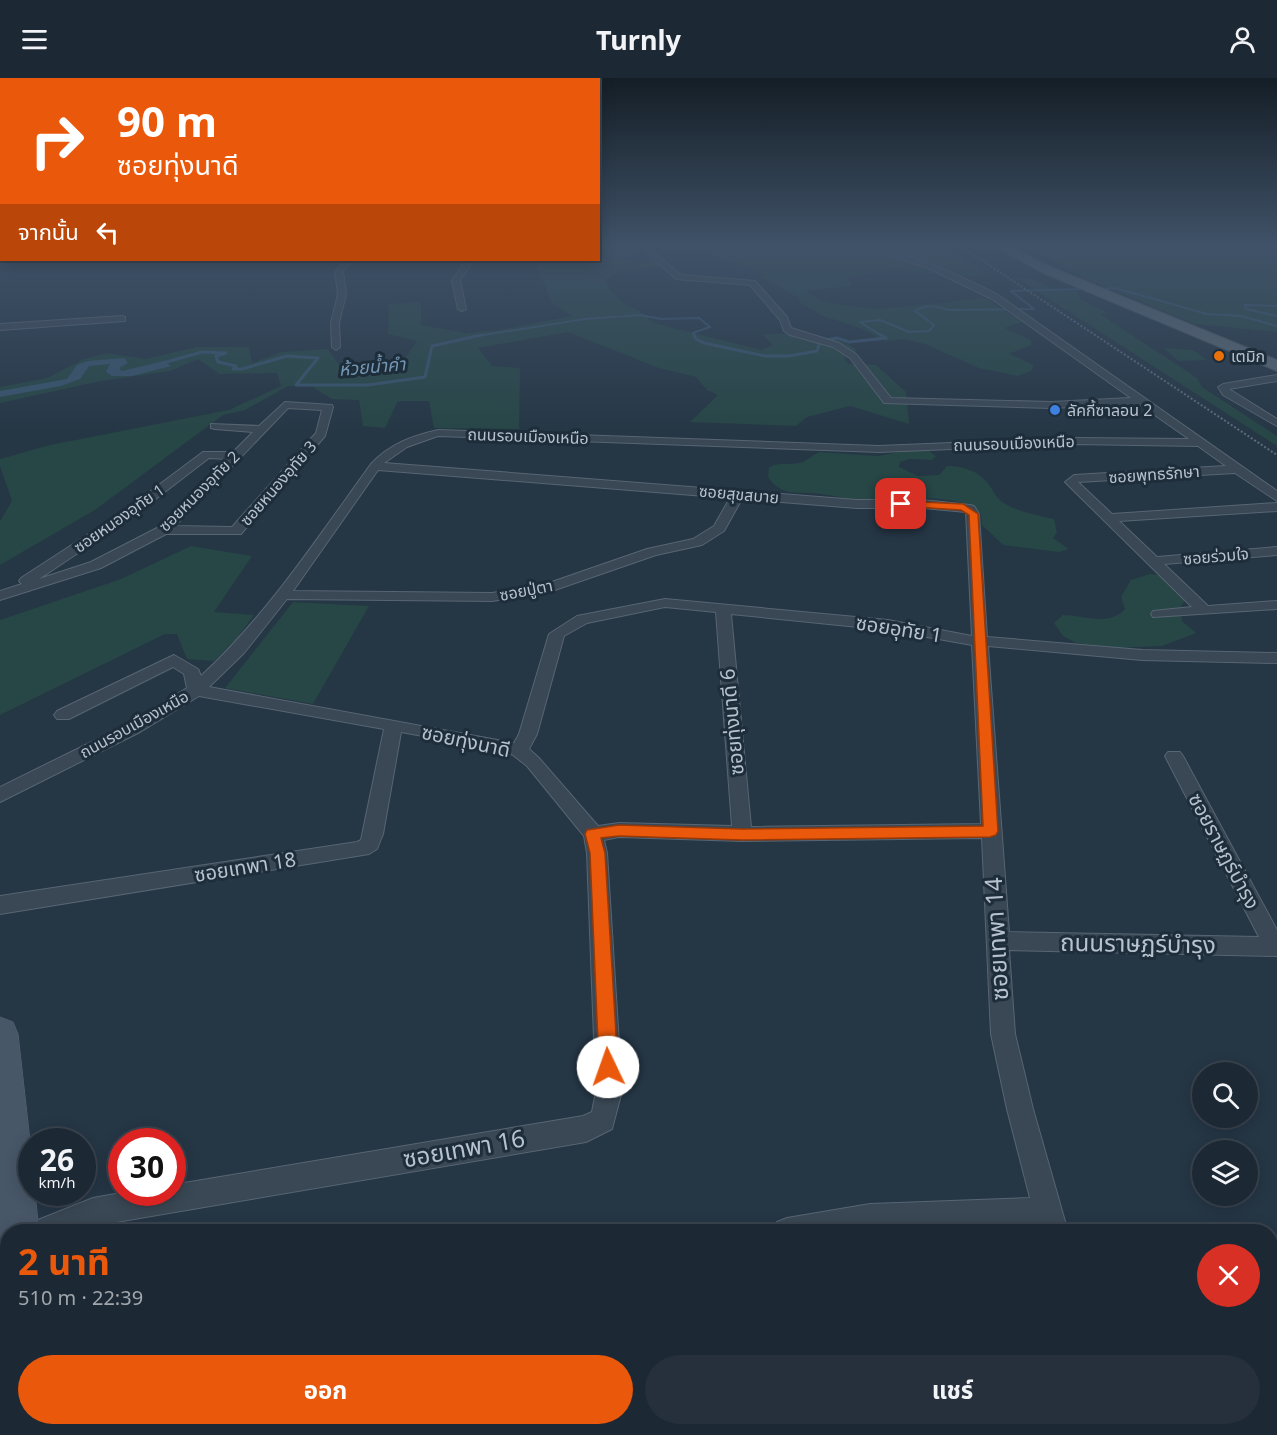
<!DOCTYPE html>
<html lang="th">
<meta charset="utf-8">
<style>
:root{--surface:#1c2834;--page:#25303c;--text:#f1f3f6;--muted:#a0a6ac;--line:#3a444f;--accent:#ea580c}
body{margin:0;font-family:"Noto Sans","Noto Sans Thai",sans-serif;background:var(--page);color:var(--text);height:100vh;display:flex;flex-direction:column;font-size:22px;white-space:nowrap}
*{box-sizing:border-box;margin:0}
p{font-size:20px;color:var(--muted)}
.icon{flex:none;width:33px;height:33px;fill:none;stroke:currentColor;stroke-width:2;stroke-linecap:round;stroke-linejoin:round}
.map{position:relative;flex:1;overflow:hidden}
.sheet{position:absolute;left:0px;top:1146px;width:1278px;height:212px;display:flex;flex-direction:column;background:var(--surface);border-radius:24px 24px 0 0;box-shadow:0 3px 15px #0003,0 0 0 2px var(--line)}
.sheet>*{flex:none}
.guide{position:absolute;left:0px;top:0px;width:600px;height:183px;box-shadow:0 3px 15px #0003,0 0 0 2px var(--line);background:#ea580c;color:#fff;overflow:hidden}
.tools{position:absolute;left:1192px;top:984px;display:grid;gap:12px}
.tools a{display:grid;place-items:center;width:66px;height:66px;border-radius:50%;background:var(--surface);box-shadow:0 3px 15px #0003,0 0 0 2px var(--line);font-size:30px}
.speed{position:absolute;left:18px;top:1050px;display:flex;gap:12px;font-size:30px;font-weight:700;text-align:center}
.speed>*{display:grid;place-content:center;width:78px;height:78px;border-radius:50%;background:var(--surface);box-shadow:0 3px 15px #0003,0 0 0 2px var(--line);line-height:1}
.speed small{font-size:15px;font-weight:400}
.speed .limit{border:9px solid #d22;background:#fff;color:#111}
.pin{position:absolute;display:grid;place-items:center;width:51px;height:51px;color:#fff;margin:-26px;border-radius:12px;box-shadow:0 3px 9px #0006}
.me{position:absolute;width:66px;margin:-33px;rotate:357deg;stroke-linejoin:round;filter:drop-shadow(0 0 4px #0008)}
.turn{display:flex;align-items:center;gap:21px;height:126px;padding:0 18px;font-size:27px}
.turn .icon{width:78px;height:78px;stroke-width:2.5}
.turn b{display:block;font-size:42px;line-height:51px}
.then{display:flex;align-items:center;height:57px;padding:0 18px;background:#0003;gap:12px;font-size:22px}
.round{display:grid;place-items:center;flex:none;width:63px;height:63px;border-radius:32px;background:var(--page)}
.overview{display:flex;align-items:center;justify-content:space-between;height:102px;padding:0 18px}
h1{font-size:36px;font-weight:700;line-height:45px;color:var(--accent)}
.primary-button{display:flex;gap:12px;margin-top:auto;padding:12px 18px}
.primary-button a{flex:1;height:69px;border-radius:36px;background:var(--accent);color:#fff;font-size:24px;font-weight:700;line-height:69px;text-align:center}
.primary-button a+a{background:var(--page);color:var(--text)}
header{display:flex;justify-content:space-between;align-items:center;height:78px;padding:0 18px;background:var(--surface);font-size:27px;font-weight:700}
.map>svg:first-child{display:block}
.green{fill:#274646}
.water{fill:#37546d}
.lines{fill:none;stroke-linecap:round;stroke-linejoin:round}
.stream-far1{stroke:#37546d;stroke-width:2}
.stream{stroke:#37546d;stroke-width:3}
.street-casing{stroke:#586572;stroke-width:2}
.secondary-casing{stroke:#586572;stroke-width:1}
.primary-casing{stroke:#43515e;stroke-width:2}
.street{fill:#3a4855;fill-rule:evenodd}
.secondary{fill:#485768;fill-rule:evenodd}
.primary{fill:#586774;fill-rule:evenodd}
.rail{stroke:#5c6c7c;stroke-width:2;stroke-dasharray:2 2;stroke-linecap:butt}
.route{fill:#ea580c;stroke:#983908;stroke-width:1.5}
.food-dot{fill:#e8710a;stroke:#1e2d3a;stroke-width:2}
.shop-dot{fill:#3f7fe0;stroke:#1e2d3a;stroke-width:2}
.labels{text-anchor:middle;stroke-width:6;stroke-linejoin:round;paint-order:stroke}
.far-poi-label{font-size:16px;fill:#b7c2ce;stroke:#1e2d3a;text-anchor:start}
.far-street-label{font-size:16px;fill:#b7c2ce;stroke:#1e2d3a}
.far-water-label{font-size:18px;font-style:italic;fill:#7596b3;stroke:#1e2d3a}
.street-label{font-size:20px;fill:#b7c2ce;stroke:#1e2d3a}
.near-street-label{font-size:24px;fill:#b7c2ce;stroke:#1e2d3a}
</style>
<header><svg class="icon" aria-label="menu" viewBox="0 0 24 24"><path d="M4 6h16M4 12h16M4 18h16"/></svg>Turnly<svg class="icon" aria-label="person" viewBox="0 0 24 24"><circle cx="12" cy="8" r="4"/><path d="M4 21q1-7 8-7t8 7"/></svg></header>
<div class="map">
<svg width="1277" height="1357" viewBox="0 0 1277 1357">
<rect width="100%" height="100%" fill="#253645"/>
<!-- green -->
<g class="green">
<path d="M 599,166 L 633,166 L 642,175 L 616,182 L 653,181 L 663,190 L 619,194 L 605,202 C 617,228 636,226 654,245 L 761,272 L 773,267 L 762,257 C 782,254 844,256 857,273 L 844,280 L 848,286 L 876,287 L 906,314 L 909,346 L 850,328 L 807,339 L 796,348 L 690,344 L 718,317 L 707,312 L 696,299 L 659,290 L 568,254 L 478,270 L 492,288 L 520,290 L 519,351 L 434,350 L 429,323 L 398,323 L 385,350 L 363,348 L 359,322 L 332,321 L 311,308 L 288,308 L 245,332 L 223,337 L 95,432 L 0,487 L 0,443 L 12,423 L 0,388 L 0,381 L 50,367 L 229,332 L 281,308 L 277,295 L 219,296 L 198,281 L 170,293 L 101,303 L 0,325 L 0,309 L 47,300 L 84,281 L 107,275 L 145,281 L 197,269 L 249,269 L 252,285 L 281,274 L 328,271 L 339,287 L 340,294 L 353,298 L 399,289 L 417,263 L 388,256 L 389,226 L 421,224 L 421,247 L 466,255 L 499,252 L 572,238 L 552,225 L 534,182 L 598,182 Z"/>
<path d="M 686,166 L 847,166 L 897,179 L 938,193 L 929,195 L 894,191 L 847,199 L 852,208 L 806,213 L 820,222 L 841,227 L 882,231 L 985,220 L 1022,244 L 1004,250 L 1031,262 L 1031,267 L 1009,276 L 1034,287 L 1031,293 L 1018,298 L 979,290 L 925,266 L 905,261 L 886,263 L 860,250 L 823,238 L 799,224 L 799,220 L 761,199 L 765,197 Z"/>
<path d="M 873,166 L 943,166 L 988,197 L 967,198 L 910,176 Z"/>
<path d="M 1022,166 L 1171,166 L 1180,171 L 1027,169 Z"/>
<path d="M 1175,166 L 1277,166 L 1277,254 L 1195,246 L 1083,199 L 1031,171 L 1187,175 Z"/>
<path d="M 1018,201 L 1033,201 L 1052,211 L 1077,213 L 1080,221 L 1109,235 L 1100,236 L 1197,300 L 1202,309 L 1277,358 L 1277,368 Z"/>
<path d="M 1163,270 L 1193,272 L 1207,282 L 1179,283 Z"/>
<path d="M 917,371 L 929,373 L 936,378 L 932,382 L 909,381 L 900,384 L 899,389 L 918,398 L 939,397 L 947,388 C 961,388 977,392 986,403 C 993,410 995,420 1004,425 C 1018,434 1038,437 1054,441 L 1057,454 L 1053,460 L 1069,471 L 1059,474 L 1003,467 L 982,447 L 981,436 C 957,411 890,424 857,422 C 845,421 833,417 821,416 C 799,413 782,420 768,399 L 769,389 C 780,384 788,387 799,385 C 806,384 812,377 820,374 L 878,378 Z"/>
<path d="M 191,468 L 252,478 L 214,534 L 254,537 L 238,559 L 214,583 L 187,581 L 177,556 L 165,556 L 0,637 L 0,542 L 121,501 Z"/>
<path d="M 1150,496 L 1166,498 L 1186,521 L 1180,529 L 1182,543 L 1196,555 L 1162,568 L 1116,570 L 1076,565 L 1063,558 L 1054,545 L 1063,537 C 1084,537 1109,549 1125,531 L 1121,519 L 1131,502 Z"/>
<path d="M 293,524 L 369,528 L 313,626 L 225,610 Z"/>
</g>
<!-- water -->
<path class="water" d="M 124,280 L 128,285 L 119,290 L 122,293 L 164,283 L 171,288 L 132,298 L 112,298 L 106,294 L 110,286 L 89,288 L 80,301 L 61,308 L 0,319 L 0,313 L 67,301 L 77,287 L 88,283 Z"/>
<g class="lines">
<!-- stream-far1 -->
<g class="stream-far1">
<path d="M 1098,211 L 1115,210 L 1207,236 L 1241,238 L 1277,248"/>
<path d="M 1277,228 L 1245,227 L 1246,231 L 1277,238"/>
<path d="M 471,259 L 585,241 L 640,237 L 661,241 L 699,240 L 710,249 L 693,255 L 695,259"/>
<path d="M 884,259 L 860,244 L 880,242 L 909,254 L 929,253 L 934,247 L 915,233 C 926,226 936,228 948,232 L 1034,231 L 1011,213 L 1089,211"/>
</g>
<!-- stream -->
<g class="stream">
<path d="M 694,257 L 696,261 L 704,265 L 765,278 L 789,278 L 817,273 L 820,263 L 837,260 L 849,264 L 886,260 L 881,257"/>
<path d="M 159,286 L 202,274 L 226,275 L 216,278 L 218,284 L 236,288 L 233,291 L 242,291 L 287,278 L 318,280 L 296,307 L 368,307 L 425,299 L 432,268 L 481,257"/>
</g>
<defs>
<g id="street">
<path d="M 638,166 L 644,166 L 681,197 L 755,203 L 787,239 L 791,250 L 839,265 L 856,276 L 891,320 L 1051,324 L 1131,320 L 992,221 L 926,189 L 856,166 C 889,163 967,201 998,217 L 1277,413 L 1277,423 L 1235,395 L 1078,404 L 1112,436 L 1277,425 L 1277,433 L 1119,443 L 1157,479 L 1277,469 L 1277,477 L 1164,486 L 1208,528 L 1277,523 L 1277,531 L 1153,539 L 1151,536 L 1153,533 L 1192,529 L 1065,404 L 1074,397 L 1226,388 L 1198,368 L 1075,366 L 879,374 L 438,358 L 407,369 L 384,385 L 857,422 L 923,422 L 970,427 L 974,428 L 979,436 L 987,559 L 1142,572 L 1277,575 L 1277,585 L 1142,582 L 988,568 L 1009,854 L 1259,859 L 1165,678 L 1168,674 L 1180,674 L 1183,678 L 1277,852 L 1277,878 L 1009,872 L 1015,956 L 1033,1031 L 1068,1154 L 1040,1154 L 1038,1147 L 885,1154 L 773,1154 L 777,1144 L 787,1140 L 870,1126 L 1030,1120 L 1007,1031 L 991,956 L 982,760 L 742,763 L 619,759 L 604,762 L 607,775 L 622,1013 L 612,1051 L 586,1064 L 93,1148 L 79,1154 L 29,1154 L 33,1144 L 93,1120 L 126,1114 L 172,1114 L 172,1107 L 583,1038 L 592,1034 L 596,1013 L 587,775 L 584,758 L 527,688 L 513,677 L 499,672 L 401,654 L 383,756 L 377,771 L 369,776 L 0,836 L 0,818 L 357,764 L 361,762 L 384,651 L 199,618 L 140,654 L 0,724 L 0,709 L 128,646 L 187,610 L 184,596 L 173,589 L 69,641 L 57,641 L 54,637 L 57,633 L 174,577 L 198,591 L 201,598 C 268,536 318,459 371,386 C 390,366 412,358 438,352 L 879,368 L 1075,360 L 1189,361 L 1139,326 L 1051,330 L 884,325 L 850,280 L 833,269 L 790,257 L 784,253 L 780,242 L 750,207 L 676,201 ZM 378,392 L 730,420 L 714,448 L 693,461 L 647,471 L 546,506 L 492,515 L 293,513 ZM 742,421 L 857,430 L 923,430 L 966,434 L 972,558 L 888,542 L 665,521 L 577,538 L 549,556 L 519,656 L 514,665 L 209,609 L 244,575 L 287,521 L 492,523 L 549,514 L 656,477 L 702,467 L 724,453 ZM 665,529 L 716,534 L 732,748 L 619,745 L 598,748 L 539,680 L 529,671 L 537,656 L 564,558 L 587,545 ZM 731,536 L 888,552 L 972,567 L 981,746 L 751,749 Z"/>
<rect x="0" y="170" width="2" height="4"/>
<path d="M 346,182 L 353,182 L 343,193 L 346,216 L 339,245 L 340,269 L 336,272 L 332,269 L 331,245 L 338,216 L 335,193 Z"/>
<path d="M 463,182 L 471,182 L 469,190 L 460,202 L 466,231 L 462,233 L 458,231 L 452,202 L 461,190 Z"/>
<path d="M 122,238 L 125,239 L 125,243 L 0,252 L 0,246 Z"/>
<path d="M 1277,297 L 1277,303 L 1229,311 L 1277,341 L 1277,348 L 1223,317 L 1218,309 L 1223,306 Z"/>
<path d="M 285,324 L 332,327 L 333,329 L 325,358 L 241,456 L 166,456 L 101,490 L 0,522 L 0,513 L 22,506 L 19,503 L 21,500 L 124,433 L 203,374 L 233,374 L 253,354 L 215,351 L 211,350 L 211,346 L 259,348 ZM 288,330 L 322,332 L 316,355 L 232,449 L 175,448 ZM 209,380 L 227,381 L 159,449 L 91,484 L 39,501 L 132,439 Z"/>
<path d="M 1104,1350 L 1137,1350 L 1139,1357 L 1106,1357 Z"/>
</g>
<g id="secondary">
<path d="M 0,939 L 13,944 L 18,956 L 32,1081 L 32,1114 L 35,1114 L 39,1154 L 8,1154 L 8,1171 L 3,1169 L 0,1162 Z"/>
<path d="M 8,1345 L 8,1350 L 55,1350 L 55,1357 L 5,1357 Z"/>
</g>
<path id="primary" d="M 991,166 L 1005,166 L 1051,189 L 1277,282 L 1277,293 L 1043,195 Z"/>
</defs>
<!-- street casing -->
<use href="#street" class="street-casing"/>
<!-- secondary casing -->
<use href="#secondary" class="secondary-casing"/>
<!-- primary casing -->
<use href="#primary" class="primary-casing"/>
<!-- street -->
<use href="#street" class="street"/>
<!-- secondary -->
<use href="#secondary" class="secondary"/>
<!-- primary -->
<use href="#primary" class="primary"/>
<!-- rail -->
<path class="rail" d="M 957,166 L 1277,377"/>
</g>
<!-- sky -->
<linearGradient id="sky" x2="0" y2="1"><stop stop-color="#141e26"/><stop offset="0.47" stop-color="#405268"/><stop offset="1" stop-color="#405268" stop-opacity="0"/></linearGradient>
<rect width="1277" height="356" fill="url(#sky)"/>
<!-- route -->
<path class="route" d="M 901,423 L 963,426 L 978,436 L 998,753 L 996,757 L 990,759 L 742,762 L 619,758 L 601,760 L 605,775 L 618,989 L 615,995 L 608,998 L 601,995 L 599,989 L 590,775 L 585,756 L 587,752 L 619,747 L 742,751 L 983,748 L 969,437 L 961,432 L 898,428 L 896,426 Z"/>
<!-- markers -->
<circle class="food-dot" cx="1219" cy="278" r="6"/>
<circle class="shop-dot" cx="1055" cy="332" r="6"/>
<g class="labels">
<!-- far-poi labels -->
<g class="far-poi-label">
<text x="1231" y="284">เตมิก</text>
<text x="1067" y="338">ลัคกี้ซาลอน 2</text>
</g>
<!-- far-street labels -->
<g class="far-street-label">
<text transform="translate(528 358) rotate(2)" y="6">ถนนรอบเมืองเหนือ</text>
<text transform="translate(1014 365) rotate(-2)" y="6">ถนนรอบเมืองเหนือ</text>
<text transform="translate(1154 396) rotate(-4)" y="6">ซอยพุทธรักษา</text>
<text transform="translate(278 405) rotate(-49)" y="6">ซอยหนองอุทัย 3</text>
<text transform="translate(199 413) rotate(-45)" y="6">ซอยหนองอุทัย 2</text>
<text transform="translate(739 416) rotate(5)" y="6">ซอยสุขสบาย</text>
<text transform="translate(119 440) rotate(-35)" y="6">ซอยหนองอุทัย 1</text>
<text transform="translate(1216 478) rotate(-5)" y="6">ซอยร่วมใจ</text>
<text transform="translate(526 512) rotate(-11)" y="6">ซอยปู่ตา</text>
<text transform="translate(134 646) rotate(-29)" y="6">ถนนรอบเมืองเหนือ</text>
</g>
<!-- far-water labels -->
<g class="far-water-label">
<text transform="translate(372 289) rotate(-5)" y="6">ห้วยน้ำคำ</text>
</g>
<!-- street labels -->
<g class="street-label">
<text transform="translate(899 551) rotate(9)" y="7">ซอยอุทัย 1</text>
<text transform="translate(732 644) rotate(-95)" y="7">ซอยทุ่งนาดี 6</text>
<text transform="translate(466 663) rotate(12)" y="7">ซอยทุ่งนาดี</text>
<text transform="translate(1224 773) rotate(62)" y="7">ซอยราษฏร์บำรุง</text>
<text transform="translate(245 789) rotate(-9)" y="7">ซอยเทพา 18</text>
</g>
<!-- near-street labels -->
<g class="near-street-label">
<text transform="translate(997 861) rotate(-93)" y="8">ซอยเทพา 14</text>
<text transform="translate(1138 866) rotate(1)" y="8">ถนนราษฏร์บำรุง</text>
<text transform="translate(464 1071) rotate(-10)" y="8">ซอยเทพา 16</text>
</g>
</g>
</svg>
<div class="tools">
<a><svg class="icon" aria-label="search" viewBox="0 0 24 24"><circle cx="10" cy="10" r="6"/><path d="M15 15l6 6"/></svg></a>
<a><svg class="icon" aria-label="layers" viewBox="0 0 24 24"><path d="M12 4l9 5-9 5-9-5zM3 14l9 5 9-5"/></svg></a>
</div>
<div class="speed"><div>26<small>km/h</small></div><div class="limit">30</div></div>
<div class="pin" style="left:901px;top:426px;background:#d93025"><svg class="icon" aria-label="arrive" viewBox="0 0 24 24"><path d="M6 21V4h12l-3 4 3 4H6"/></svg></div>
<svg class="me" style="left:608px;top:989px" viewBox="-20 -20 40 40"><circle r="19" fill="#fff"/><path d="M0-13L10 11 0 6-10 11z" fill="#ea580c"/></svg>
<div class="guide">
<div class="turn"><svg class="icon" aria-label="right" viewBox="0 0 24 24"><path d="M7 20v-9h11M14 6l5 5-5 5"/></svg><div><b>90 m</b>ซอยทุ่งนาดี</div></div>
<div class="then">จากนั้น<svg class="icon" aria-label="left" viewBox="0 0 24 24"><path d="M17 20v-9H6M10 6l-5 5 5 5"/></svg></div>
</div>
<section class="sheet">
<div class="overview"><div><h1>2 นาที</h1><p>510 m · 22:39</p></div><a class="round" style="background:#d93025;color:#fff"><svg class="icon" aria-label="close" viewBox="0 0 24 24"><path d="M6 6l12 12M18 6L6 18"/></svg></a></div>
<div class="primary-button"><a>ออก</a><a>แชร์</a></div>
</section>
</div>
